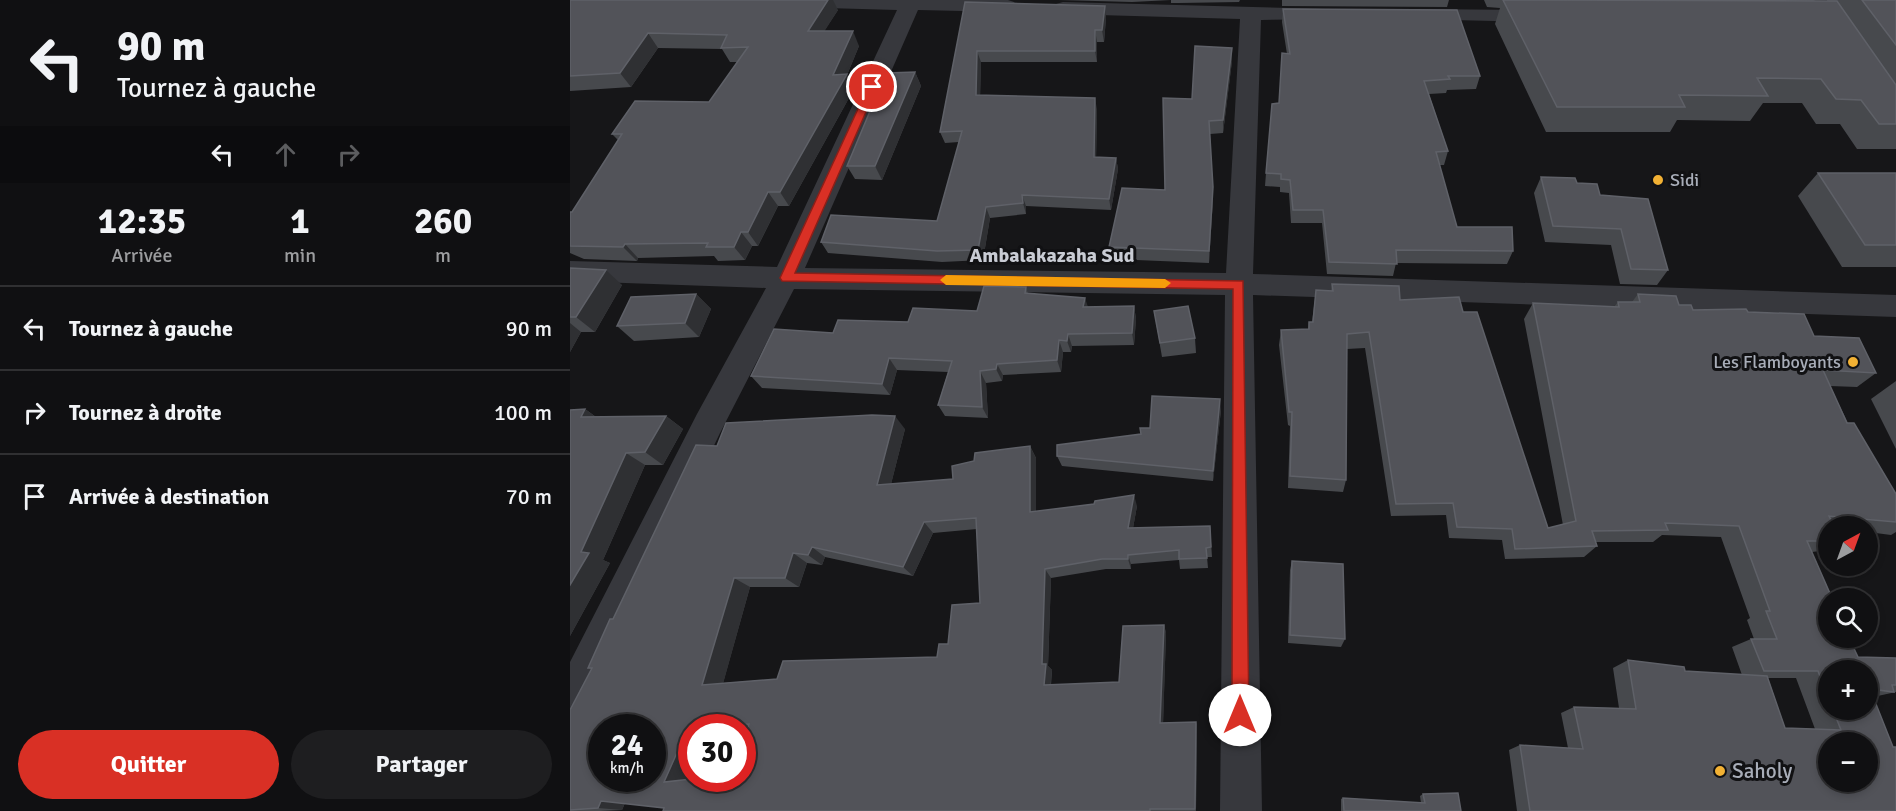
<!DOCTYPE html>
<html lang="fr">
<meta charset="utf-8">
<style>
:root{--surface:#101012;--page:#1e1e20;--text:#f1f3f6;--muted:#9c9d9f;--line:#303032;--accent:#d93025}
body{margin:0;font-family:Signika,sans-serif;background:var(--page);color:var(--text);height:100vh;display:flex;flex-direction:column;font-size:22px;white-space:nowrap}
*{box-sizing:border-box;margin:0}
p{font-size:20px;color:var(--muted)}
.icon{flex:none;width:33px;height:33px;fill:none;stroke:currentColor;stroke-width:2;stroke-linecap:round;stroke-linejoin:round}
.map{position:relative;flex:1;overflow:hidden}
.details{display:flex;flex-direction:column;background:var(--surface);width:570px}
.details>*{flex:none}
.top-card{background:#101012;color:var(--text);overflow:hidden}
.needle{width:39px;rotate:41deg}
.fabs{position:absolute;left:1248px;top:516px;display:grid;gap:12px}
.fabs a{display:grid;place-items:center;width:60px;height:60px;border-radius:50%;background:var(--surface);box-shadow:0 3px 9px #0003,0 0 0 2px var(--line);font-size:30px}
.speed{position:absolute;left:18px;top:714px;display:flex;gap:12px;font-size:30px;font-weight:700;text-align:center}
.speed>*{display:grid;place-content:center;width:78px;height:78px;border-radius:50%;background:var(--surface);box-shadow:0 3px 9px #0003,0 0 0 2px var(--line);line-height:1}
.speed small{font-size:15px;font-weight:400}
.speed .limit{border:9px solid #d22;background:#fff;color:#111}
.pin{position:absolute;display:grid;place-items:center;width:51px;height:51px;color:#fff;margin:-26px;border:3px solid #fff;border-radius:50%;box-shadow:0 2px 6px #0007}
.me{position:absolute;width:66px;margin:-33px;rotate:0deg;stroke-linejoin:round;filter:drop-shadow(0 0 4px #0008)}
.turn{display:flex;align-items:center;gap:21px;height:126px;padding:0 18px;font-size:27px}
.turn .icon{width:78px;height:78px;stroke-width:2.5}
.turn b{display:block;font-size:42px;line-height:51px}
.lanes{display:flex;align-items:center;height:57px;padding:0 18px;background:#0003;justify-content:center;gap:30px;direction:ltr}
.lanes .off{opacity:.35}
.eta{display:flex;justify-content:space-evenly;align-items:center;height:102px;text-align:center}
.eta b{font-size:36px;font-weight:700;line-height:42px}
.cta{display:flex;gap:12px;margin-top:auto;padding:12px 18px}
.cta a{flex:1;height:69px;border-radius:36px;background:var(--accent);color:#fff;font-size:24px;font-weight:700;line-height:69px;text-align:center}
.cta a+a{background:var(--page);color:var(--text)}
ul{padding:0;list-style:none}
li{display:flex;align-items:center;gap:18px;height:84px;padding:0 18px;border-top:2px solid var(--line)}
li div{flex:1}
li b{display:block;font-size:22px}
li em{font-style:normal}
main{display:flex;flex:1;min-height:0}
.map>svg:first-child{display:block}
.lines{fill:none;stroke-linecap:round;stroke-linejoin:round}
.street{fill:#37383d;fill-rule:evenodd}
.wall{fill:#47494d;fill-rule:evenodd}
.shaded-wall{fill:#2f3033}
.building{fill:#525359;stroke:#5f6168;stroke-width:1.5;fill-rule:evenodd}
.route{fill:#d93025;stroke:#8d1f18;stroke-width:1.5}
.slow{fill:#f59e0b}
.poi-dot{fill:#f2b134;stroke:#111113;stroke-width:2}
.labels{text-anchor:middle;stroke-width:6;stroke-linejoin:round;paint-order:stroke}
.poi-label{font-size:18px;fill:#a8adb8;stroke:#111113;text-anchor:start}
.neighbourhood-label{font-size:20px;font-weight:bold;fill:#c9ccd4;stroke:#111113}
.near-poi-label{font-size:21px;fill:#a8adb8;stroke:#111113;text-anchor:start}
</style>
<main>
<section class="details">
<div class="top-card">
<div class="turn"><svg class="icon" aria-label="left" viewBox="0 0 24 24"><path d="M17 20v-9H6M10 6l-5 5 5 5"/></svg><div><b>90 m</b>Tournez à gauche</div></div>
<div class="lanes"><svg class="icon" aria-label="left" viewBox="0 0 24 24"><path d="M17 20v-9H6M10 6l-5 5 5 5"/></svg><svg class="icon off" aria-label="ahead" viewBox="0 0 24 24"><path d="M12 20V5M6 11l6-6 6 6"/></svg><svg class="icon off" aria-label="right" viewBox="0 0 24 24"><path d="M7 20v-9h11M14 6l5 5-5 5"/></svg></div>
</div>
<div class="eta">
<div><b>12:35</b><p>Arrivée</p></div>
<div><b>1</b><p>min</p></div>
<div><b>260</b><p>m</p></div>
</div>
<ul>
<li><svg class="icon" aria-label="left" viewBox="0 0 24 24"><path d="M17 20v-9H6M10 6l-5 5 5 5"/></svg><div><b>Tournez à gauche</b></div><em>90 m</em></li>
<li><svg class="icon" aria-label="right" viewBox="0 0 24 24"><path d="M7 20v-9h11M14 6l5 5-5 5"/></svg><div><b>Tournez à droite</b></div><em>100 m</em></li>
<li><svg class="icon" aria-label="arrive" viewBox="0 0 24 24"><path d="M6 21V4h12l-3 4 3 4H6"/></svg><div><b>Arrivée à destination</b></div><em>70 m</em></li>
</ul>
<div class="cta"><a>Quitter</a><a>Partager</a></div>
</section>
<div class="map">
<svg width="1326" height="811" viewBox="0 0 1326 811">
<rect width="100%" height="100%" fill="#161618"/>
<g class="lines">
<!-- street -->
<g class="street">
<path d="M 210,0 L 438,0 L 444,2 L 447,6 L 444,10 L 437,12 L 348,10 L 235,268 L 656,273 L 670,19 L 493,14 L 486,12 L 483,8 L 486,4 L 493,2 L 755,9 L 762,11 L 765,15 L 762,19 L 691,20 L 683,274 L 1326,295 L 1326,317 L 683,295 L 692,811 L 650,811 L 655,295 L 224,289 L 150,433 L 14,717 L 0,723 L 0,662 L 127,414 L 196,288 L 0,281 L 0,261 L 207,267 L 327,10 L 220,7 L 213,5 Z"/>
<path d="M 847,9 L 971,10 L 978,12 L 981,16 L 978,20 L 971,22 L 840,19 L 837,15 L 840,11 Z"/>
</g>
</g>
<!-- wall -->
<g class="wall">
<path d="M 0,0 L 268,10 L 254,31 L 289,46 L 277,75 L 284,89 L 219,206 L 208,206 L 188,246 L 182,246 L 175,260 L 148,261 L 144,256 L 68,258 L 67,261 L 14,259 L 0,253 L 0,212 L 2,212 L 48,140 L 42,134 L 139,102 L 167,62 L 160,62 L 152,49 L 88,48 L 61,87 L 0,91 Z"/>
<path d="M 488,0 L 670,0 L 669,2 L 609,3 L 601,3 L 601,0 L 562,2 Z"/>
<path d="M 712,0 L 879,0 L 877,7 L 712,6 Z"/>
<path d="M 914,0 L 1245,0 L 1244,1 L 1257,1 L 1257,0 L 1326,0 L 1326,149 L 1287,149 L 1270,124 L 1246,124 L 1232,103 L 1193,103 L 1180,121 L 1107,120 L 1100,132 L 976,132 L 925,24 L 930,8 L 917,7 Z"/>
<path d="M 395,2 L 535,6 L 536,18 L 534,42 L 527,42 L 527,62 L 411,62 L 410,95 L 527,109 L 526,157 L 546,158 L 548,169 L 541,210 L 456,206 L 456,214 L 420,218 L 413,260 L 372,262 L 258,253 L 251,242 L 367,221 L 389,142 L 375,143 L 370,132 Z"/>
<path d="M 713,9 L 910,76 L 906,89 L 877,90 L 876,93 L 859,94 L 878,151 L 874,165 L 869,165 L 887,227 L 943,251 L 937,264 L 826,263 L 823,276 L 757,274 L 752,223 L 721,223 L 719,193 L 710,192 L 710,187 L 695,186 L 696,173 L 709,103 L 717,54 L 712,22 Z"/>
<path d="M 662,61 L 653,133 L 640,134 L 643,199 L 639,263 L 542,259 L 539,247 L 595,190 L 622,99 Z"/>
<path d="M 345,72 L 351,86 L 312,180 L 285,179 L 277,166 Z"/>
<path d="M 1248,173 L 1326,173 L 1326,267 L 1272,267 L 1228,196 Z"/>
<path d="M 971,177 L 1007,183 L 1030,195 L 1098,270 L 1087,285 L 1050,284 L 1041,245 L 975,242 L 964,193 Z"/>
<path d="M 0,268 L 52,285 L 25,332 L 11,332 L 0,352 Z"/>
<path d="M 762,284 L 830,300 L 893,312 L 978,528 L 993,525 L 954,319 L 963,303 L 1044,307 L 1048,302 L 1062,302 L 1068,294 L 1123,310 L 1178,312 L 1244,336 L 1306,373 L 1287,387 L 1260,386 L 1326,522 L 1326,532 L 1321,535 L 1298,532 L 1298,526 L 1258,526 L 1258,547 L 1250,551 L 1242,552 L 1288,657 L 1326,658 L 1326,692 L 1303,697 L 1326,811 L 947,811 L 939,750 L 950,745 L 998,748 L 991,713 L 1004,707 L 1049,708 L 1043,668 L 1058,660 L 1115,671 L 1172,675 L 1162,647 L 1181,639 L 1184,639 L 1177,620 L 1180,618 L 1151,537 L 1092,535 L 1083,542 L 1026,542 L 1027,546 L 1014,557 L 935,559 L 932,540 L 879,538 L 876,515 L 821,516 L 795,348 L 777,349 L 776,480 L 773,492 L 718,488 L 720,426 L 718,425 L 709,345 L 711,330 L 738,329 L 739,322 L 742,322 L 746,290 L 761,291 ZM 1258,670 L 1298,710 L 1258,710 ZM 1198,678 L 1226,678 L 1245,729 L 1215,728 Z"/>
<path d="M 456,287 L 458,294 L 518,307 L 564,306 L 566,319 L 564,345 L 502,346 L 501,352 L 493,352 L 491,372 L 433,375 L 432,381 L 416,383 L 418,418 L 375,416 L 368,405 L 378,372 L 327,370 L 320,395 L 192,388 L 181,376 L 263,333 L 407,311 Z"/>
<path d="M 126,294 L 141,309 L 129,337 L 64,341 L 47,326 Z"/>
<path d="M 584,311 L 625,338 L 626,353 L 592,357 Z"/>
<path d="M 1326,381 L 1326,449 L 1301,399 Z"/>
<path d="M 15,409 L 26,417 L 96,416 L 113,429 L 93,465 L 75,465 L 33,560 L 40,563 L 0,636 Z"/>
<path d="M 651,410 L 643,481 L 492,466 L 487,456 L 571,434 L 580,428 Z"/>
<path d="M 335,429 L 321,484 L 383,479 L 404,461 L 460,446 L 466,458 L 466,511 L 567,506 L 563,528 L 640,526 L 642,557 L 637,557 L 638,568 L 610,569 L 609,560 L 561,564 L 561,569 L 536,569 L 481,578 L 478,666 L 482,670 L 481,685 L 549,682 L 594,625 L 596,633 L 593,723 L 626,722 L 627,727 L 626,811 L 93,811 L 94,808 L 55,803 L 52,810 L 30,811 L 0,811 L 0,710 L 22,669 L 18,668 L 43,619 L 147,446 ZM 407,529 L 410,603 L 367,657 L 207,679 L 153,683 L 180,587 L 229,587 L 237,563 L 252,565 L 255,557 L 343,576 L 363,533 ZM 122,728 L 172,728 L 172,730 L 177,730 L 172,778 L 117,780 L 122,771 Z"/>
<path d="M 722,561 L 775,639 L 771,647 L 718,643 L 720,570 Z"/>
<path d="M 853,794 L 891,811 L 771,811 L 771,799 L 773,798 L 851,803 L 850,796 Z"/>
</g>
<!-- shaded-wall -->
<g class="shaded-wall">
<path d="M 258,0 L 263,0 L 268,10 L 245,46 L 238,31 Z"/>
<path d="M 535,6 L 536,18 L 534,42 L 532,30 Z"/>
<path d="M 525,30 L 527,42 L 527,62 L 525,51 Z"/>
<path d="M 283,31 L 289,46 L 277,75 L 284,89 L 219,206 L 210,192 Z"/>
<path d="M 78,33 L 88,48 L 61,87 L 50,73 Z"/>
<path d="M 662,48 L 662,61 L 653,133 L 653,120 Z"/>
<path d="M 407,51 L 411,62 L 410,106 L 406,95 Z"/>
<path d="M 345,72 L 351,86 L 312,180 L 305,166 Z"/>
<path d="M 525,98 L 527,109 L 526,168 L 524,157 Z"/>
<path d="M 546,158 L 548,169 L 541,210 L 539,199 Z"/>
<path d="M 643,187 L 643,199 L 639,263 L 639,251 Z"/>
<path d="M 198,192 L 208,206 L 188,246 L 178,232 Z"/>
<path d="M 452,195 L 456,206 L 456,214 L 453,203 Z"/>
<path d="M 416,207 L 420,218 L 413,260 L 408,250 Z"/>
<path d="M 171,232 L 182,246 L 175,260 L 164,247 Z"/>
<path d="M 55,244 L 68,258 L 67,261 L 53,247 Z"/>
<path d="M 36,270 L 52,285 L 25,332 L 6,317 Z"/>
<path d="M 126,294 L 141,309 L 129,337 L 115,323 Z"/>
<path d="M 515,298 L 519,310 L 513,307 Z"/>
<path d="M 564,306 L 566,319 L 564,345 L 562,333 Z"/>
<path d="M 0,323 L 11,332 L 0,352 Z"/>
<path d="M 498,334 L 502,346 L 501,352 L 497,341 Z"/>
<path d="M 489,340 L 493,352 L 491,372 L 487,360 Z"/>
<path d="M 319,358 L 327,370 L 320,395 L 312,384 Z"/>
<path d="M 427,364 L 433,375 L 432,381 L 426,369 Z"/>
<path d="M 410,371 L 416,383 L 418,418 L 412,407 Z"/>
<path d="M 650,399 L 651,410 L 643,481 L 643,471 Z"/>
<path d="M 15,409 L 34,423 L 11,417 Z"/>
<path d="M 96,416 L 113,429 L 93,465 L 75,452 Z"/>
<path d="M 325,416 L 335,429 L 318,496 L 307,485 Z"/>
<path d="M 460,446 L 466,458 L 466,523 L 460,512 Z"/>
<path d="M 56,453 L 75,465 L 33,560 L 40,563 L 0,636 L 0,585 L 11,552 Z"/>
<path d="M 564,495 L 567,506 L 561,539 L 558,528 Z"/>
<path d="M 354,522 L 363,533 L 343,576 L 333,567 Z"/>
<path d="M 242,547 L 255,557 L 252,565 L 238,555 Z"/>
<path d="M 223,553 L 237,563 L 229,587 L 215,578 Z"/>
<path d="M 558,555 L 561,564 L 561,569 L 558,559 Z"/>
<path d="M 475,569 L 481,578 L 478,666 L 482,670 L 480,691 L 474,685 L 472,664 Z"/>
<path d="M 164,578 L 180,587 L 151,691 L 132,685 Z"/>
<path d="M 594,625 L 596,633 L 593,727 L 590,723 Z"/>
<path d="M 626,722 L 627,727 L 626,811 L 625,809 Z"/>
<path d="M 118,728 L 122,729 L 122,771 L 115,785 L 94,782 Z"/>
<path d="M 31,801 L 55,803 L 52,810 L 28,808 Z"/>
</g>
<!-- building -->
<g class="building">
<path d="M 0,0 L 258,0 L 238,31 L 283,31 L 263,75 L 277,74 L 210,192 L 198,192 L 178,232 L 171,232 L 164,247 L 136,247 L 138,243 L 55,244 L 53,247 L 0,246 L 0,212 L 2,212 L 52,134 L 42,134 L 65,101 L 139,102 L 178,47 L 151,48 L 157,35 L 78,33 L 50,73 L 0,76 Z"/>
<path d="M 933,0 L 1267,1 L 1326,85 L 1326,124 L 1309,124 L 1291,100 L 1266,99 L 1251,79 L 1187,78 L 1198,96 L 1109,95 L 1115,107 L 987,107 Z"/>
<path d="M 1292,0 L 1326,0 L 1326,45 Z"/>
<path d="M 395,2 L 535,6 L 532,30 L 525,30 L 525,51 L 407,51 L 406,95 L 525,98 L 524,157 L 546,158 L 539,199 L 452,195 L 453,203 L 416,207 L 408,250 L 367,251 L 251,242 L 261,215 L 367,221 L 392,131 L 370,132 Z"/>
<path d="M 713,9 L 887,10 L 910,76 L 878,76 L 880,79 L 854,81 L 878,151 L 866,152 L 887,227 L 942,227 L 943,251 L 826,250 L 827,264 L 759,262 L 753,210 L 723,210 L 720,180 L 711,179 L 711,174 L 696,173 L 702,104 L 709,103 L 712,53 L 720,54 Z"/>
<path d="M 625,46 L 662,48 L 653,120 L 639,121 L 643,187 L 639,251 L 539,247 L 552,188 L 595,190 L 593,98 L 622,99 Z"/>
<path d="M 345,72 L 305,166 L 277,166 L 316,73 Z"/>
<path d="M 1248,173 L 1326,173 L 1326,245 L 1295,245 Z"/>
<path d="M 971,177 L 1005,178 L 1007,183 L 1027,184 L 1030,195 L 1078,199 L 1098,270 L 1061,269 L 1051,229 L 983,226 Z"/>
<path d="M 0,268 L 36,270 L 6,317 L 0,317 Z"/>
<path d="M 762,284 L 829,286 L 830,300 L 889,297 L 893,312 L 907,312 L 978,528 L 1006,521 L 963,303 L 1049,307 L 1048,302 L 1070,302 L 1068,294 L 1106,296 L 1109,305 L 1121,305 L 1123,310 L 1176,309 L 1178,312 L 1234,314 L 1244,336 L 1289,338 L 1306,373 L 1253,370 L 1277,423 L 1284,423 L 1326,494 L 1326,522 L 1259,516 L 1264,526 L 1258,526 L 1258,541 L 1237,541 L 1262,598 L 1258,598 L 1258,638 L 1279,638 L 1288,657 L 1326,658 L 1326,685 L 1322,685 L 1324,692 L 1300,689 L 1323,747 L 1326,747 L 1326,811 L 960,811 L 950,745 L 1013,749 L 1004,707 L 1066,709 L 1058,660 L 1114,667 L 1115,671 L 1197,676 L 1215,728 L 1271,730 L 1263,710 L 1298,710 L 1298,670 L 1258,670 L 1258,698 L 1248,671 L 1194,671 L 1181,639 L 1207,639 L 1196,611 L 1200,611 L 1169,526 L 1095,523 L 1098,530 L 1022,531 L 1027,546 L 945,549 L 942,529 L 887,527 L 883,503 L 826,504 L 799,332 L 777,334 L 776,480 L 720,476 L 722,412 L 719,412 L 711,330 L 739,329 L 739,322 L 743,322 L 746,290 L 763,291 ZM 1258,742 L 1298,742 L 1298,782 L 1258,782 Z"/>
<path d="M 414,286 L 456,287 L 455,293 L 515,298 L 513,307 L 564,306 L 562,333 L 498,334 L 497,341 L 489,340 L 487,360 L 427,364 L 426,369 L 410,371 L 412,407 L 368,405 L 382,361 L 319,358 L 312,384 L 181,376 L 204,329 L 263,333 L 268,320 L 338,322 L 343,308 L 407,311 Z"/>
<path d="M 126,294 L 115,323 L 47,326 L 61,297 Z"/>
<path d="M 618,306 L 625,338 L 590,343 L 584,311 Z"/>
<path d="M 582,396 L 650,399 L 643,471 L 487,456 L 487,445 L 571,434 L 570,428 L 580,428 Z"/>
<path d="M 15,409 L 11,417 L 96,416 L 75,452 L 56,453 L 11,552 L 19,553 L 0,585 L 0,410 Z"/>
<path d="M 302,415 L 325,416 L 307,485 L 383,479 L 382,466 L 404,461 L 405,453 L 460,446 L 460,512 L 524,504 L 525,501 L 564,495 L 558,528 L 640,526 L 641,547 L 636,548 L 637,558 L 609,559 L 609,550 L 558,555 L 558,559 L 532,559 L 475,569 L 472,664 L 476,664 L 474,685 L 549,682 L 553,626 L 594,625 L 590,723 L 626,722 L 625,809 L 580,809 L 580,811 L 93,811 L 94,808 L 31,801 L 28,808 L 0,810 L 0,710 L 22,668 L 18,668 L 40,619 L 43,619 L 126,445 L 147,446 L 156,423 ZM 406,518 L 410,603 L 382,605 L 378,644 L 369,644 L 367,657 L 213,661 L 207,679 L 132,685 L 164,578 L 215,578 L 223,553 L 238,555 L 242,547 L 333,567 L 354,522 ZM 179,724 L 172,749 L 172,778 L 131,778 L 94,782 L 118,728 ZM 32,728 L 82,728 L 82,778 L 32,778 Z"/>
<path d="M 722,561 L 773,564 L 775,639 L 720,635 Z"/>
<path d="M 888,793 L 891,811 L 774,811 L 773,798 L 855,803 L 853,794 Z"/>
</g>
<!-- route -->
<path class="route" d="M 299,85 L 307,87 L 225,273 L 673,281 L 679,715 L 677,721 L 670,724 L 664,721 L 662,715 L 663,289 L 212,281 L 210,278 Z"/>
<!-- slow -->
<path class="slow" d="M 376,275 L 595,279 L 601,283 L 595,288 L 376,285 L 370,280 Z"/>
<!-- markers -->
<g class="poi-dot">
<circle cx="1088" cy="180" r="6"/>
<circle cx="1283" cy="362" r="6"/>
<circle cx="1150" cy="771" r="6"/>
</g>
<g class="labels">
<!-- poi labels -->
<g class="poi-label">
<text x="1100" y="186">Sidi</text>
<text x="1271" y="368" text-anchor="end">Les Flamboyants</text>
</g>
<!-- neighbourhood labels -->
<g class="neighbourhood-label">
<text x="482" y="262">Ambalakazaha Sud</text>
</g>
<!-- near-poi labels -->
<g class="near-poi-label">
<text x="1162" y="778">Saholy</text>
</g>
</g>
</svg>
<div class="fabs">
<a><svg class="needle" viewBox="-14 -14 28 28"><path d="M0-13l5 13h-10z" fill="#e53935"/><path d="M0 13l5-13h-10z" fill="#9c9d9f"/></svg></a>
<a><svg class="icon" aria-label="search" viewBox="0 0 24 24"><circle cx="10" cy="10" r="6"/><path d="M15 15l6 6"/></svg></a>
<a>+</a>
<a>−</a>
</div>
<div class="speed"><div>24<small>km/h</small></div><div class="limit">30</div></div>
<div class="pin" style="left:302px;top:87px;background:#d93025"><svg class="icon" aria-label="arrive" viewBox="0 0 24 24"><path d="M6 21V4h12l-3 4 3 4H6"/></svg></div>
<svg class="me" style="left:670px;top:715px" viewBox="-20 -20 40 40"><circle r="19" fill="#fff"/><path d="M0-13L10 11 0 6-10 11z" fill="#d93025"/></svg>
</div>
</main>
